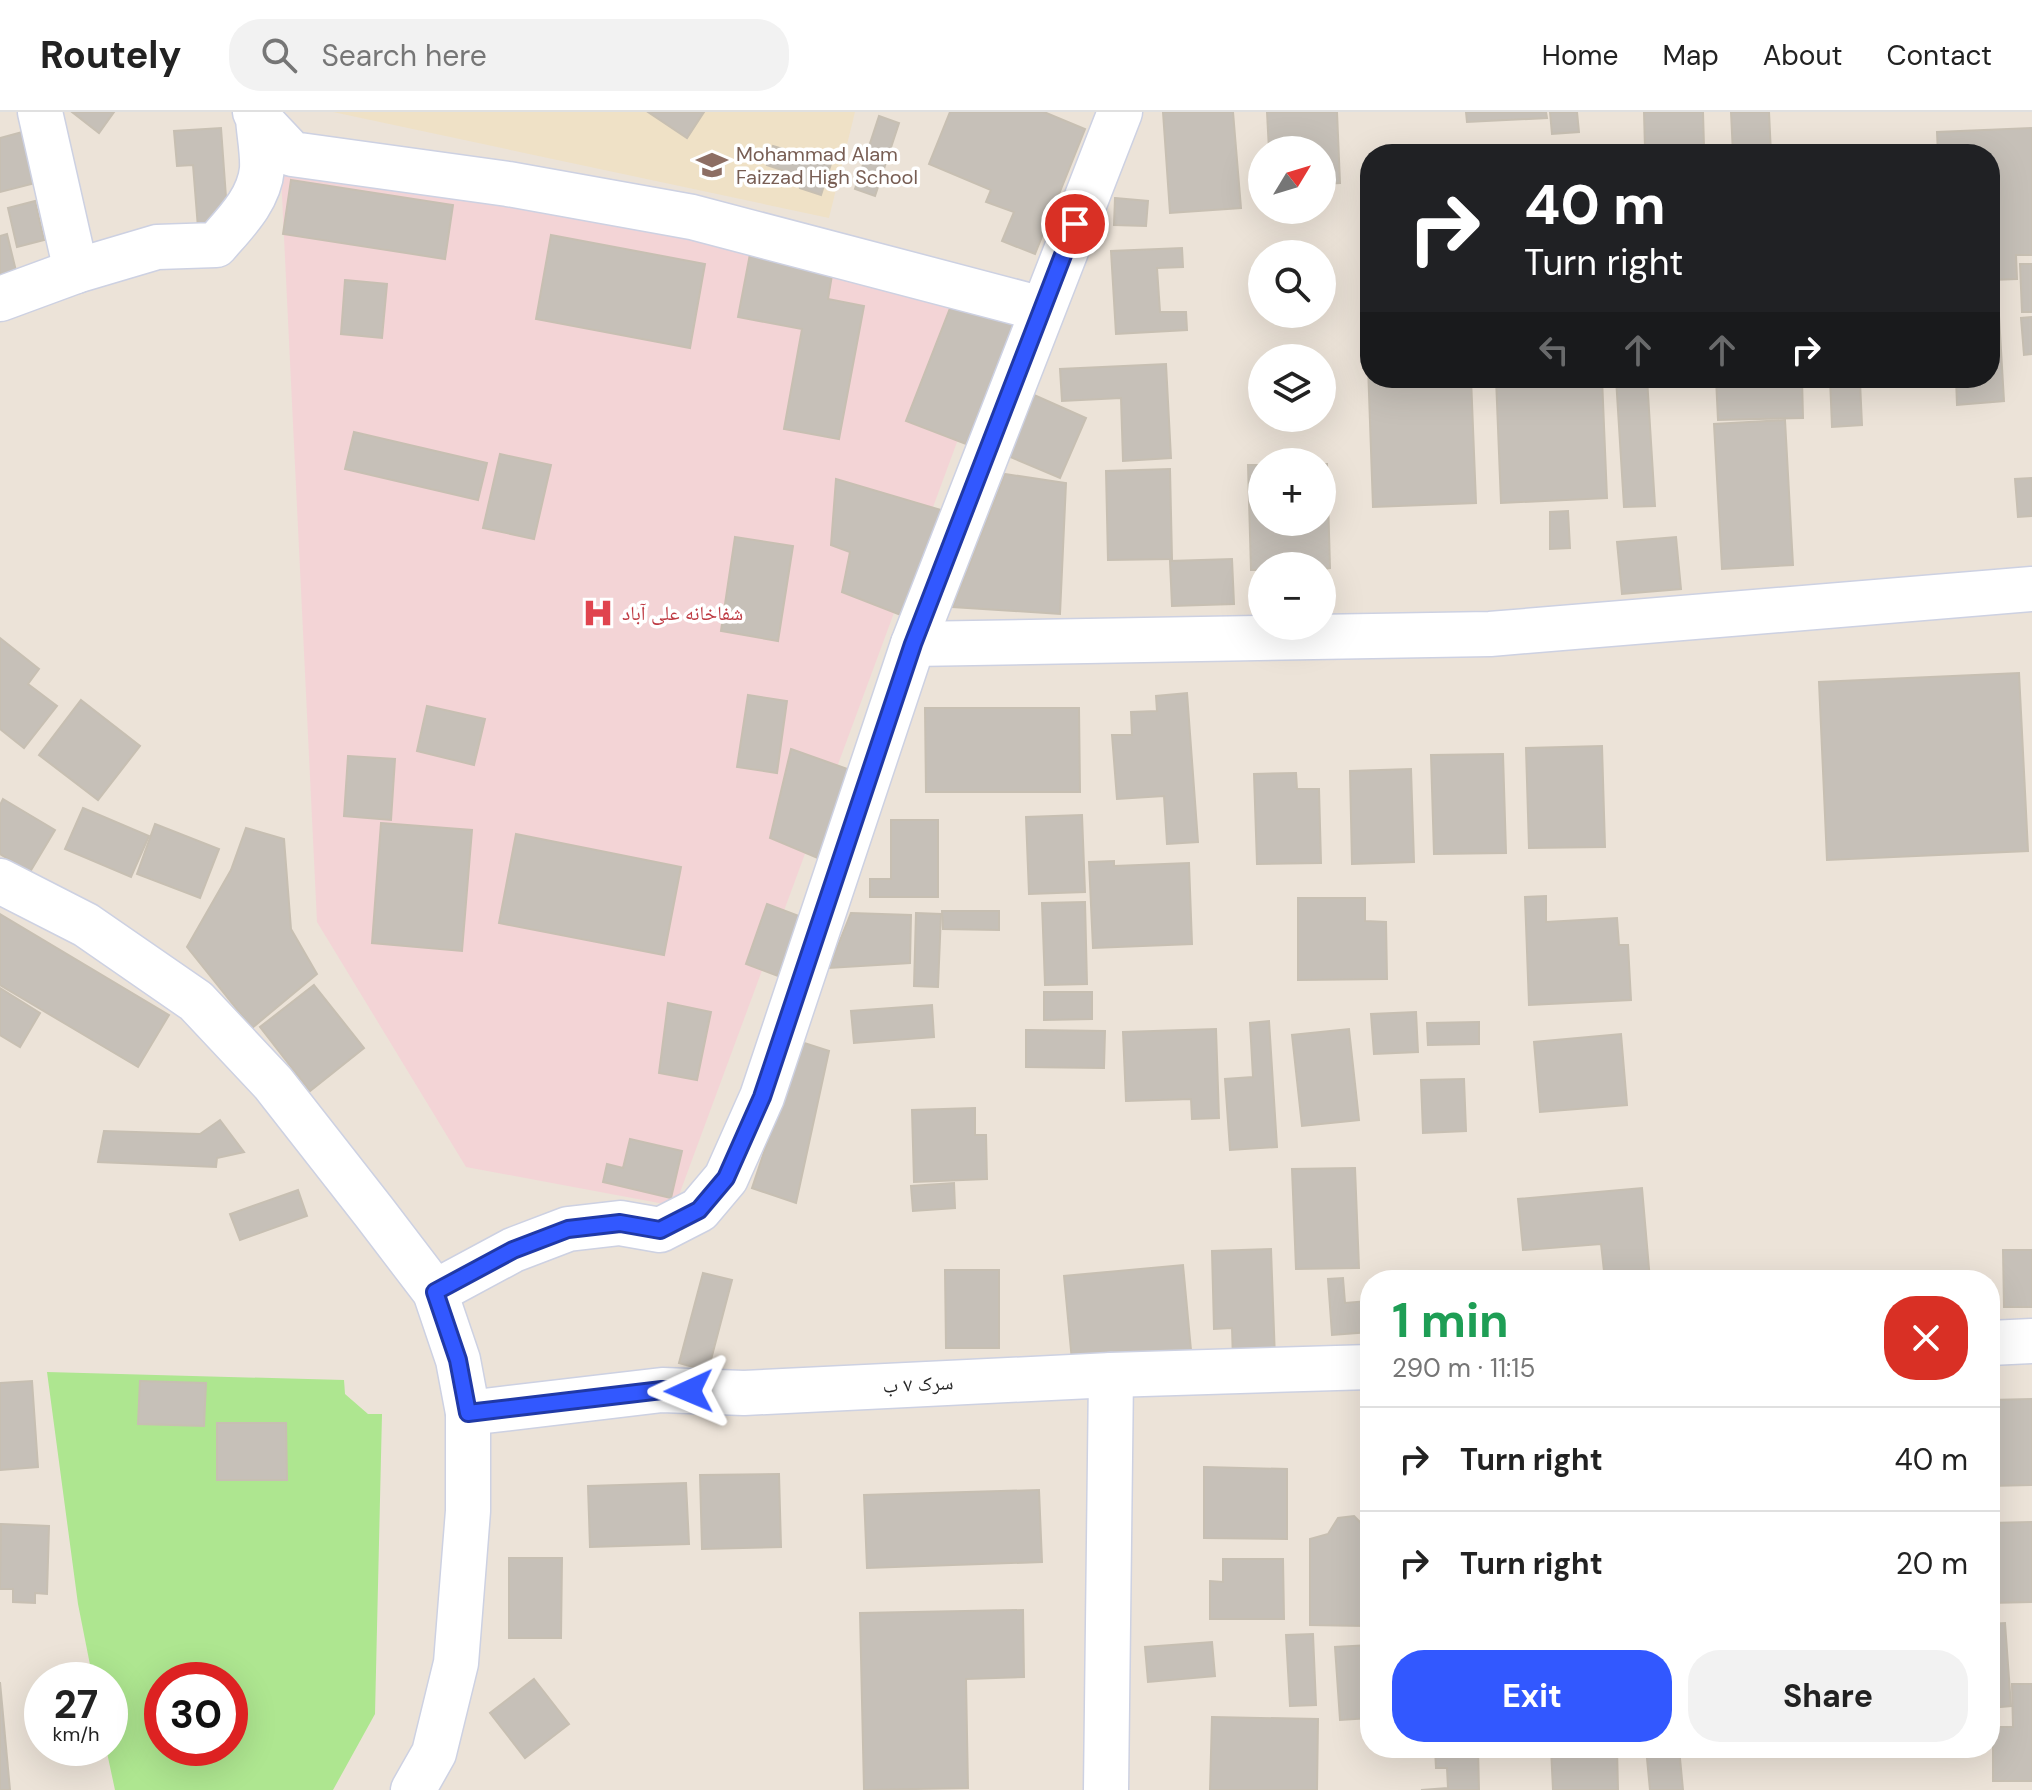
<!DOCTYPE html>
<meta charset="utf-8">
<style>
:root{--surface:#fff;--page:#f2f2f2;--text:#222;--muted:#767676;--line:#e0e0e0;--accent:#3258ff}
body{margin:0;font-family:"DM Sans","Noto Naskh Arabic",sans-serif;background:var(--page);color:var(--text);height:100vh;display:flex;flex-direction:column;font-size:30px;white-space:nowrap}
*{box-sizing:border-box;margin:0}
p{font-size:26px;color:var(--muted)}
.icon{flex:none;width:44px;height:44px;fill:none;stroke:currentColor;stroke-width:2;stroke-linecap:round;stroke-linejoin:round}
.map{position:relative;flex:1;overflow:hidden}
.panel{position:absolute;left:1360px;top:1158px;width:640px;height:488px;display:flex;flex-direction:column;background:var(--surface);border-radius:32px;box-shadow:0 8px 32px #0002}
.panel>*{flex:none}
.guide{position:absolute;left:1360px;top:32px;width:640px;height:244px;border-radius:32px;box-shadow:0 8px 32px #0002;background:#202124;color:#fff;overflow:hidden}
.needle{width:52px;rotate:52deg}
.buttons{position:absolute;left:1248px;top:24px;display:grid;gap:16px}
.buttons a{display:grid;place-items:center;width:88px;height:88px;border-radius:50%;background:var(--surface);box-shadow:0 8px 32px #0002;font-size:40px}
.speed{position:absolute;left:24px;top:1550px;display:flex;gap:16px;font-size:40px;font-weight:700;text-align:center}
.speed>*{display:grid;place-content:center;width:104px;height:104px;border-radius:50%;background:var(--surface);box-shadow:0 8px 32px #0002;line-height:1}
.speed small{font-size:20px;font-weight:400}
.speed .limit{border:12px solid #d22;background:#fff;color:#111}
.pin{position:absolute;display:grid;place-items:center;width:68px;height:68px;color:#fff;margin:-34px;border:4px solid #fff;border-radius:50%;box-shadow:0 2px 8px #0007}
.me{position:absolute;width:88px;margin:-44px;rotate:269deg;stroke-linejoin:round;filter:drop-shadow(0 0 6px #0008)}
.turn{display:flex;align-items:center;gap:28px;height:168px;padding:0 32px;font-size:36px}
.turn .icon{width:104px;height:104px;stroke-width:2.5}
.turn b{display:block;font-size:56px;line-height:68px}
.lanes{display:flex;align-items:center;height:76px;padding:0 32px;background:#0003;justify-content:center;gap:40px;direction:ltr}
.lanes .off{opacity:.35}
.round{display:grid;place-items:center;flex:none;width:84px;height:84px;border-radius:32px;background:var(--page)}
.headline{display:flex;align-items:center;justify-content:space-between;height:136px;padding:0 32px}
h1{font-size:48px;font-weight:700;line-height:60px;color:#1e9e55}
.primary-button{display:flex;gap:16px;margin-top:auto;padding:16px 32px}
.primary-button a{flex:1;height:92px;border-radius:32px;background:var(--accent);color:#fff;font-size:32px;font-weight:700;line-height:92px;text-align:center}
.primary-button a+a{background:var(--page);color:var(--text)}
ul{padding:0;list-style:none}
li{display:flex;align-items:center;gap:24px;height:104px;padding:0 32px;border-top:2px solid var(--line)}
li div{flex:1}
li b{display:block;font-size:30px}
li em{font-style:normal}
header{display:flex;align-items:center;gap:48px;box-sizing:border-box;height:112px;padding:0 40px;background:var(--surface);border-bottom:2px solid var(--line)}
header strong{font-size:38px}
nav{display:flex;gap:44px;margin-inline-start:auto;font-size:28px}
.search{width:560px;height:72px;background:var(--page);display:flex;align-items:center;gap:20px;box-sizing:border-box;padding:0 28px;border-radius:32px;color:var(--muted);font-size:30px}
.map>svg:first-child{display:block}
.education{fill:#efe1c6}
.medical{fill:#f3d4d6}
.green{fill:#aee690;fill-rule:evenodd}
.building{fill:#c6c0b8;stroke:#c7bfb2;stroke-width:2}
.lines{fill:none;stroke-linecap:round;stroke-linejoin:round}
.minor-casing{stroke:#cdd1e2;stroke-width:47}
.tertiary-casing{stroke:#cdd1e2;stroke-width:47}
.minor{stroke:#fff;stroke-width:44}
.tertiary{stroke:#fff;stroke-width:44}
.route-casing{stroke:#2039a6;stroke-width:20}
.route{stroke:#3258ff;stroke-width:14}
.labels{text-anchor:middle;stroke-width:7;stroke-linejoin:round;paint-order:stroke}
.education-label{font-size:20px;fill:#785e54;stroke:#fff;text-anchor:start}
.health-label{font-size:20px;fill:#be3a42;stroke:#fff;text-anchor:start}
.street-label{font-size:20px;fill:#282828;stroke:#fff}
</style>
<header>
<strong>Routely</strong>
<div class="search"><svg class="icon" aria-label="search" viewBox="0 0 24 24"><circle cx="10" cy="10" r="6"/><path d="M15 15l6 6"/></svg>Search here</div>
<nav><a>Home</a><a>Map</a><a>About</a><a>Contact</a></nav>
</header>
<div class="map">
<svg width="2032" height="1678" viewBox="0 0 2032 1678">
<rect width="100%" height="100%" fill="#ece3d8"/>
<!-- education -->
<path class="education" d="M 333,0 L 855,0 L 829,106 Z"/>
<!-- medical -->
<path class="medical" d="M 280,42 L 1008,192 L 675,1094 L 466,1055 L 317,810 Z"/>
<!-- green -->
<path class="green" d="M 47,1260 L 344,1268 L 345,1282 L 368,1302 L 382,1302 L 375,1602 L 333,1678 L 115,1678 L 106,1636 L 110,1636 L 110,1568 L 93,1568 L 78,1492 ZM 162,1568 L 230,1568 L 230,1636 L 162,1636 Z"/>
<!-- building -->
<g class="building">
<path d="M 72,0 L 114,0 L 99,21 Z"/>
<path d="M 648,0 L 704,0 L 687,26 Z"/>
<path d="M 950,0 L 1044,0 L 1085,17 L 1035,142 L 1002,129 L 1014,100 L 986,90 L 991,78 L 929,52 Z"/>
<path d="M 1163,0 L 1233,0 L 1241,96 L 1170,101 Z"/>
<path d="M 1267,0 L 1337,0 L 1340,71 L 1322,72 L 1322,38 L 1269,38 Z"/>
<path d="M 1466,0 L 1546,0 L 1547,6 L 1467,10 Z"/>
<path d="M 1550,0 L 1577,0 L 1579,20 L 1552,22 Z"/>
<path d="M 1644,0 L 1703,0 L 1704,35 L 1645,37 Z"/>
<path d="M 1731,0 L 1769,0 L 1771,42 L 1733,42 Z"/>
<path d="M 879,4 L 899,11 L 875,84 L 855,77 Z"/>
<path d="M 221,16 L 228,113 L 198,116 L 193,53 L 177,54 L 174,19 Z"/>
<path d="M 2032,16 L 2032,143 L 2016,143 L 2017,167 L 1990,168 L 1990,42 L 1938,42 L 1937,20 Z"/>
<path d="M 26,19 L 39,70 L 0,80 L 0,26 Z"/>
<path d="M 773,34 L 831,52 L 821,83 L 800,76 L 803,65 L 767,53 Z"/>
<path d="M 291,68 L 453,93 L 445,147 L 283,122 Z"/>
<path d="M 1115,86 L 1148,89 L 1146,114 L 1114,113 Z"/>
<path d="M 35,89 L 44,128 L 17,135 L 8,96 Z"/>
<path d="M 7,122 L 17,163 L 0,167 L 0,124 Z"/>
<path d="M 551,123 L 705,152 L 690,236 L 536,207 Z"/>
<path d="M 1182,136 L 1183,155 L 1157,156 L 1160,200 L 1186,200 L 1187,218 L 1116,222 L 1111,139 Z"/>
<path d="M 750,142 L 833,157 L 828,187 L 864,194 L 839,327 L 784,317 L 802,217 L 738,205 Z"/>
<path d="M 2020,152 L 2032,152 L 2032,200 L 2022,200 Z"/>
<path d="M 345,168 L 387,172 L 382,226 L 341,222 Z"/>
<path d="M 954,186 L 1014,210 L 966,332 L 906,309 Z"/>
<path d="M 1990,204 L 1999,204 L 2004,289 L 1957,293 L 1956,266 L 1990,266 Z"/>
<path d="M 2032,205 L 2032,242 L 2024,243 L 2021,206 Z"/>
<path d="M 1367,225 L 1370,225 L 1370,266 L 1471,266 L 1476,391 L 1373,395 Z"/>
<path d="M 1166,252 L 1171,346 L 1123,349 L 1121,286 L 1062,289 L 1060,257 Z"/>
<path d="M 1496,266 L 1602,266 L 1607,386 L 1501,391 Z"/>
<path d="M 1616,266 L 1647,266 L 1655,394 L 1624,395 Z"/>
<path d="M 1716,266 L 1802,266 L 1803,306 L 1718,308 Z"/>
<path d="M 1830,266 L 1895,266 L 1895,269 L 1860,270 L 1862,313 L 1832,315 Z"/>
<path d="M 1034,283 L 1086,306 L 1060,366 L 1008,344 Z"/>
<path d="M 1785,308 L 1793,453 L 1722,457 L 1714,312 Z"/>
<path d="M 354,320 L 487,351 L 478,388 L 345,357 Z"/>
<path d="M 500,342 L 551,353 L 534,427 L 483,416 Z"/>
<path d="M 1322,352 L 1327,352 L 1330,456 L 1322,457 L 1322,454 L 1262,454 L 1262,458 L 1251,458 L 1248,353 L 1262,353 L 1262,410 L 1322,410 Z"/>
<path d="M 1170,357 L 1172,447 L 1108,448 L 1106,359 Z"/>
<path d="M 1005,362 L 1066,371 L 1060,502 L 953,495 Z"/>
<path d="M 2032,366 L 2032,404 L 2018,405 L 2015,367 Z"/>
<path d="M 836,367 L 951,401 L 911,507 L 842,480 L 850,440 L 831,433 Z"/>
<path d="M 1568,399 L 1570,436 L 1550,437 L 1550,400 Z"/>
<path d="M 735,425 L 793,434 L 778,529 L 721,519 Z"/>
<path d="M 1676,425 L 1681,477 L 1622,482 L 1617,430 Z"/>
<path d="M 1232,447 L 1234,492 L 1172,494 L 1170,449 Z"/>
<path d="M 0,526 L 39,557 L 28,572 L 57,594 L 24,636 L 0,617 Z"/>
<path d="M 2019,561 L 2028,739 L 1827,748 L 1819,570 Z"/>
<path d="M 1187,581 L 1198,730 L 1167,732 L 1164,684 L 1117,687 L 1112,623 L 1132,623 L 1131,600 L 1157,599 L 1156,584 Z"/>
<path d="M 748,583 L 787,589 L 777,661 L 737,655 Z"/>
<path d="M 81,588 L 140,634 L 98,688 L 39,643 Z"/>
<path d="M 427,594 L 485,607 L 474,653 L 417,639 Z"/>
<path d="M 925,596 L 1079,596 L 1080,680 L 926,680 Z"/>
<path d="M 1602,634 L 1605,735 L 1529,736 L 1526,636 Z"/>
<path d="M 791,637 L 856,660 L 820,747 L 770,726 Z"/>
<path d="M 1503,642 L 1506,741 L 1434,742 L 1431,643 Z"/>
<path d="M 348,644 L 395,647 L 391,708 L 344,704 Z"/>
<path d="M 1411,657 L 1414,750 L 1352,752 L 1350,659 Z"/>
<path d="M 1296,661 L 1297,677 L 1319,677 L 1321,751 L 1257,752 L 1254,662 Z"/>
<path d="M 3,687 L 55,718 L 30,760 L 0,742 L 0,693 Z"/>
<path d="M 83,696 L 149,724 L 131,765 L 65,737 Z"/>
<path d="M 1082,703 L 1085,780 L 1029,782 L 1026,705 Z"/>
<path d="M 891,708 L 938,708 L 938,785 L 870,785 L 870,767 L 891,767 Z"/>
<path d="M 381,711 L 472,718 L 462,839 L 372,831 Z"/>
<path d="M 155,712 L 219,737 L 200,786 L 137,762 Z"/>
<path d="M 246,716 L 284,727 L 291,817 L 317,862 L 252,916 L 187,835 L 231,758 Z"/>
<path d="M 516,722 L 681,755 L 664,843 L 499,811 Z"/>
<path d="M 1114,749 L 1114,754 L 1189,751 L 1192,832 L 1093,836 L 1089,750 Z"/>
<path d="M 1546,784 L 1546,810 L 1617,806 L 1619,833 L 1628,833 L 1631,888 L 1529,893 L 1525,785 Z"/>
<path d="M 1298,786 L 1365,786 L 1365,809 L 1386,810 L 1387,867 L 1298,868 Z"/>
<path d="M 1085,790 L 1087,872 L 1045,873 L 1042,791 Z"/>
<path d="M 767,792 L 799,804 L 778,864 L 746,852 Z"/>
<path d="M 942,799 L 999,799 L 999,818 L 943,817 Z"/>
<path d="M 851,801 L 911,803 L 910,851 L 829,856 Z"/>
<path d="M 916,801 L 941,802 L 938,875 L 914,874 Z"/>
<path d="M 0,802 L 169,903 L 138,955 L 0,873 Z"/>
<path d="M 314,873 L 364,936 L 310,979 L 260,915 Z"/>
<path d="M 0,876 L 40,901 L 20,935 L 0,923 Z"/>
<path d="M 1044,880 L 1092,880 L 1092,907 L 1044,908 Z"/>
<path d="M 668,891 L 711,900 L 697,968 L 659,961 Z"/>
<path d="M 932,893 L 934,925 L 854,931 L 851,899 Z"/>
<path d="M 1416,900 L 1418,940 L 1374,942 L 1371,902 Z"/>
<path d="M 1269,909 L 1277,1035 L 1230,1038 L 1225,967 L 1253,965 L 1250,911 Z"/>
<path d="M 1479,910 L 1479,932 L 1428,933 L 1427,911 Z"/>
<path d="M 1216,917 L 1219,1006 L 1192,1007 L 1191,987 L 1126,989 L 1123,920 Z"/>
<path d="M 1349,917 L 1359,1008 L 1302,1014 L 1292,923 Z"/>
<path d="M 1026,918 L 1105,919 L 1104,956 L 1026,955 Z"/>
<path d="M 1621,922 L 1627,993 L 1540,1000 L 1534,930 Z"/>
<path d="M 801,930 L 829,939 L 796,1091 L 752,1076 Z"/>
<path d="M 1464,967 L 1466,1019 L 1423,1021 L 1421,968 Z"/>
<path d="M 975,996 L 975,1023 L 986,1023 L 987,1067 L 914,1070 L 912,998 Z"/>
<path d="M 220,1008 L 244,1040 L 217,1046 L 216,1055 L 98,1050 L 104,1019 L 200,1022 Z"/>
<path d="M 630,1027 L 682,1039 L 671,1086 L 603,1070 L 607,1052 L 623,1056 Z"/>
<path d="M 1355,1056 L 1359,1156 L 1296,1157 L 1292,1057 Z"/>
<path d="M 954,1071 L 955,1096 L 913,1099 L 911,1074 Z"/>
<path d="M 1642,1076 L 1650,1168 L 1605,1168 L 1601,1132 L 1523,1138 L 1518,1087 Z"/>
<path d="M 298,1078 L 307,1104 L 240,1128 L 230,1102 Z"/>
<path d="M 1271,1137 L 1275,1247 L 1233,1249 L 1232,1216 L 1214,1217 L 1212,1139 Z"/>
<path d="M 2003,1138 L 2032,1138 L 2032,1195 L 2004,1195 Z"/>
<path d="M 1183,1153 L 1191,1238 L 1072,1249 L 1064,1164 Z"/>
<path d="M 945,1158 L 999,1158 L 999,1236 L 946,1236 Z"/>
<path d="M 703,1161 L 732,1168 L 708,1259 L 679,1251 Z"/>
<path d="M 1343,1166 L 1345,1191 L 1368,1189 L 1370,1220 L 1332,1223 L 1328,1167 Z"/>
<path d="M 32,1269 L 38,1355 L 0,1358 L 0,1271 Z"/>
<path d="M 140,1269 L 206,1271 L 204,1314 L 138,1312 Z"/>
<path d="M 2032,1287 L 2032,1373 L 1990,1374 L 1990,1288 Z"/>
<path d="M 217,1311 L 286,1311 L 287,1368 L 217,1368 Z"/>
<path d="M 1204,1355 L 1287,1357 L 1287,1427 L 1204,1426 Z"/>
<path d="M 779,1362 L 781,1435 L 702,1437 L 700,1363 Z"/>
<path d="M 686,1371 L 689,1432 L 590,1435 L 588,1374 Z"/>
<path d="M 1039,1378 L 1042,1450 L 867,1456 L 864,1383 Z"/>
<path d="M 1354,1404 L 1365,1415 L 1365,1514 L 1310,1513 L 1310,1427 L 1328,1422 L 1338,1406 Z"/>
<path d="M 2032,1410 L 2032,1490 L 1990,1491 L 1990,1411 Z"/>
<path d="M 1,1412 L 49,1414 L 47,1482 L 35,1481 L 35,1491 L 13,1490 L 13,1477 L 0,1477 Z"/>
<path d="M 509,1446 L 562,1446 L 561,1526 L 509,1526 Z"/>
<path d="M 1223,1447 L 1283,1447 L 1284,1507 L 1210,1507 L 1210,1469 L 1223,1470 Z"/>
<path d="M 1023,1498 L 1024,1565 L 966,1567 L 968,1676 L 864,1678 L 860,1501 Z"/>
<path d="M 2005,1511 L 2011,1594 L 1990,1596 L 1990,1512 Z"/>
<path d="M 1313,1522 L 1316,1593 L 1290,1594 L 1286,1523 Z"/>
<path d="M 1212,1530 L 1215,1564 L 1148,1570 L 1145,1535 Z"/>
<path d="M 1370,1533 L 1370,1606 L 1340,1608 L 1335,1535 Z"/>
<path d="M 534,1567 L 569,1612 L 525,1646 L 490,1601 Z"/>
<path d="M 0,1570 L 10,1678 L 0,1678 Z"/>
<path d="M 2012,1572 L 2032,1572 L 2032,1669 L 1993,1669 L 1993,1615 L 2013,1615 Z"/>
<path d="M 1212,1605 L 1318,1607 L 1317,1678 L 1210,1678 Z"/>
<path d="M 1435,1636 L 1478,1636 L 1479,1678 L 1421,1678 L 1448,1676 L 1447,1656 L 1436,1656 Z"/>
<path d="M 1551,1636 L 1617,1636 L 1618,1678 L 1553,1678 Z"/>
<path d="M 1646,1636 L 1679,1636 L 1683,1678 L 1650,1678 Z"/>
</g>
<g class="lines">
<defs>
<g id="minor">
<path d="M 40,0 L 76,159"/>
<path d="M 258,6 L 292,42 L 508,72 L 692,105 L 1042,197"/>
<path d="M 0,187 L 76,159 L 157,135 L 216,133 C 235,111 259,88 262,57 C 263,41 259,22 258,6 L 255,0"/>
<path d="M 913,532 L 1490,522 L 2032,477"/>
<path d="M 435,1180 L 513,1138 L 568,1117 L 620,1111 L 660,1118 L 699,1098 L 726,1066 L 762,985 L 913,532 L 1120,0"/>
<path d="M 1990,1231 L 2032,1229"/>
<path d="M 468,1301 L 662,1278 L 744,1281 L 1111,1263 L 1370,1255"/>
<path d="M 1106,1678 L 1111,1263"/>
</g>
<path id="tertiary" d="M 0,769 L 86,813 L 196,889 L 273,971 L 374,1100 L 435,1180 L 458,1248 L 468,1301 L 468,1399 L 456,1551 L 434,1641 L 413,1678"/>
</defs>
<!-- minor casing -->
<use href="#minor" class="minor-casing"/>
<!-- tertiary casing -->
<use href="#tertiary" class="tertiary-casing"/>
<!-- minor -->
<use href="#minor" class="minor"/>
<!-- tertiary -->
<use href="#tertiary" class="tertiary"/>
</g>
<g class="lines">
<defs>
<path id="route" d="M 689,1279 L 662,1278 L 468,1301 L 458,1248 L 435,1180 L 513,1138 L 568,1117 L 620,1111 L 660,1118 L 699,1098 L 726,1066 L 762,985 L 913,532 L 1075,112"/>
</defs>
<!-- route casing -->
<use href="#route" class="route-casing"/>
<!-- route -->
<use href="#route" class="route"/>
</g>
<!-- icons -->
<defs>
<symbol id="school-bare" viewBox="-9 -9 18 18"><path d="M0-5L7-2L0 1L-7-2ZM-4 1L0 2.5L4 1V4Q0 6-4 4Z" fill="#8d6e63" stroke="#fff" stroke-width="2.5" paint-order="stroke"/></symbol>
<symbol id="hospital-bare" viewBox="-9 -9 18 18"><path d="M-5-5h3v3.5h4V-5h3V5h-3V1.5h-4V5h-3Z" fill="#e0444e" stroke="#fff" stroke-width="2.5" paint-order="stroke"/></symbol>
</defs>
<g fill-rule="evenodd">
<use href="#school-bare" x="690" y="31" width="44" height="44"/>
<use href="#hospital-bare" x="576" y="479" width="44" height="44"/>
</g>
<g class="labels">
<!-- education labels -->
<g class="education-label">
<text x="736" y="49">Mohammad Alam<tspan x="736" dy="23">Faizzad High School</tspan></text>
</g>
<!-- health labels -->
<g class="health-label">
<text x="622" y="508">شفاخانه علی آباد</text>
</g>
<!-- street labels -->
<g class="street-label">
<text transform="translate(918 1272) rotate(-3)" y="7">سرک ۷ ب</text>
</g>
</g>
</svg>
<div class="buttons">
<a><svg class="needle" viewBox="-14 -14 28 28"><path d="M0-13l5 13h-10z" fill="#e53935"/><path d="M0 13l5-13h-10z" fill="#767676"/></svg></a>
<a><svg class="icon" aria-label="search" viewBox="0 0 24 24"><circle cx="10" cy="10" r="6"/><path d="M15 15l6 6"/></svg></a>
<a><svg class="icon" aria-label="layers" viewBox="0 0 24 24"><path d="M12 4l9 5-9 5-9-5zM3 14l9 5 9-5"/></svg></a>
<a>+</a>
<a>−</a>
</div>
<div class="speed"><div>27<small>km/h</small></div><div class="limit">30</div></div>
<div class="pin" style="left:1075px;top:112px;background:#d93025"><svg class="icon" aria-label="arrive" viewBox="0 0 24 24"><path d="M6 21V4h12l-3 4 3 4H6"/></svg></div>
<svg class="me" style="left:689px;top:1279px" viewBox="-20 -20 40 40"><path d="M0-17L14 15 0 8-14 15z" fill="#3258ff" stroke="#fff" stroke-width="4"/></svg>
<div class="guide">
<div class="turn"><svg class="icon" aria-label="right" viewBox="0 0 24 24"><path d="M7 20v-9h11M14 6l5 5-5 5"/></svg><div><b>40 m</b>Turn right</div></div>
<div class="lanes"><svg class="icon off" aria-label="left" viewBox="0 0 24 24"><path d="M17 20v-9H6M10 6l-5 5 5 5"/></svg><svg class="icon off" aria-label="ahead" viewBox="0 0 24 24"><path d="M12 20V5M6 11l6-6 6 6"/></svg><svg class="icon off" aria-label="ahead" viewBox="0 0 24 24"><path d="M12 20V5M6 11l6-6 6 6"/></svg><svg class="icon" aria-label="right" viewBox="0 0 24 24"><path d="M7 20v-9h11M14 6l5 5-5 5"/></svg></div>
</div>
<section class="panel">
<div class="headline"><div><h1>1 min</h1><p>290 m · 11:15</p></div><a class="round" style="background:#d93025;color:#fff"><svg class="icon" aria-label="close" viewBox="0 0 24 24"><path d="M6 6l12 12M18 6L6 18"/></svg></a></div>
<ul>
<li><svg class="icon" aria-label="right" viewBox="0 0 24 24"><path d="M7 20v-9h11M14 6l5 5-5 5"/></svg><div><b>Turn right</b></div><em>40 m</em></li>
<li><svg class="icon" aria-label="right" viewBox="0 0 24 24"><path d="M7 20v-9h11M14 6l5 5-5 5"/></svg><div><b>Turn right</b></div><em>20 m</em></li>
</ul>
<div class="primary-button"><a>Exit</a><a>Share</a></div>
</section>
</div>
